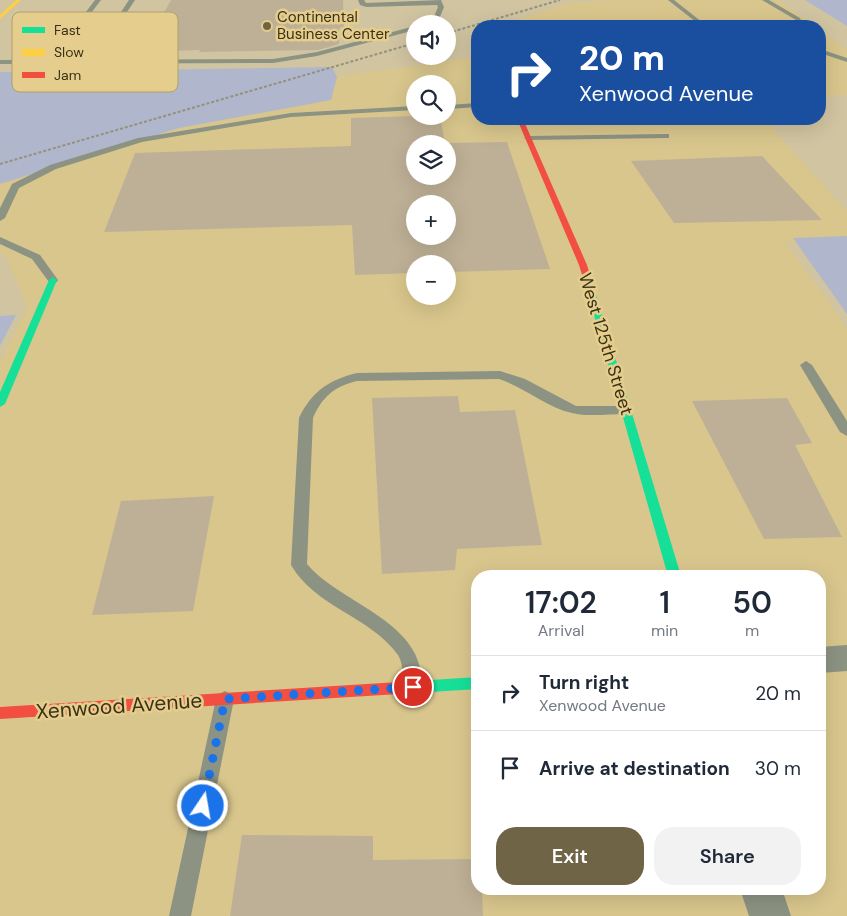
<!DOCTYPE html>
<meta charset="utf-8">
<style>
:root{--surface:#fff;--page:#f2f2f3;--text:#1f2937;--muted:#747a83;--line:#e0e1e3;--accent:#706447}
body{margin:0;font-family:"DM Sans",sans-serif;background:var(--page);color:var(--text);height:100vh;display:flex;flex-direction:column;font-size:19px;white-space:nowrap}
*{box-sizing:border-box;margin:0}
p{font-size:16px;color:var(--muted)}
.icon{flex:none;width:28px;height:28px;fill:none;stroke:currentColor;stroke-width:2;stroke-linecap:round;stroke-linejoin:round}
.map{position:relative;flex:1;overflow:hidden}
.drawer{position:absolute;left:471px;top:570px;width:355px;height:325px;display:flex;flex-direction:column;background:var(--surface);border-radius:20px;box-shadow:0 5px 20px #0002}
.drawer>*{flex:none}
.guide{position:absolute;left:471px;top:20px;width:355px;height:105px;border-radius:20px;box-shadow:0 5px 20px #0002;background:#1a4fa0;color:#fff;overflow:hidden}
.fabs{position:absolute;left:406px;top:15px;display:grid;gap:10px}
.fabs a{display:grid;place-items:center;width:50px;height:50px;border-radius:50%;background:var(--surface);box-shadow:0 5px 20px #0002;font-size:25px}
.pin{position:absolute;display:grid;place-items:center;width:42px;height:42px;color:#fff;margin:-21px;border:2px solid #fff;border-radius:50%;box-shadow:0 1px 5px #0007}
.me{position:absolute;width:55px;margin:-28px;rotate:12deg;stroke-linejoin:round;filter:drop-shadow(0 0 4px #0008)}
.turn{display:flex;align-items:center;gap:18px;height:105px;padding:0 25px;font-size:22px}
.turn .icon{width:65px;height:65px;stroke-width:2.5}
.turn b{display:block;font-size:35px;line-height:42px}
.eta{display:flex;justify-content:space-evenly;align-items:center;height:85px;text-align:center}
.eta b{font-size:30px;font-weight:600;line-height:35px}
.button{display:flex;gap:10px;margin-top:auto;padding:10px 25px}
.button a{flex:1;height:58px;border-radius:20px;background:var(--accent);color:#fff;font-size:20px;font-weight:600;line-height:58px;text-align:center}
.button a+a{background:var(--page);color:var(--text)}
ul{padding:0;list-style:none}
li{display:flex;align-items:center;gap:15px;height:75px;padding:0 25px;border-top:1px solid var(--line)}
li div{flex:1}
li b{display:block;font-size:19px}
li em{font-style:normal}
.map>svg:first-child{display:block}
.built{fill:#d9c68d;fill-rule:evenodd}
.green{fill:#b0b6cc}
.building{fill:#beb096;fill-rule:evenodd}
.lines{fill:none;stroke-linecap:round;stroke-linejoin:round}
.lane{fill:#8c9382;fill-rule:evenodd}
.street{fill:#8c9382;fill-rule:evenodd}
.fast{fill:#16e098;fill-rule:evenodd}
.slow{fill:#ffcf43;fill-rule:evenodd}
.jam{fill:#f24e42;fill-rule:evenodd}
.rail{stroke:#93927d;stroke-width:2;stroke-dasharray:3 2;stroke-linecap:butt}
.route{stroke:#1a73e8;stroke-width:9;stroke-dasharray:0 16.2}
.poi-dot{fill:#706447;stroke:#e5ce8d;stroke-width:2}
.labels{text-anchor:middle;stroke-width:5;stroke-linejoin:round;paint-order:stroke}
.far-poi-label{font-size:15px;fill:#3b3117;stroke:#e5ce8d;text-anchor:start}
.street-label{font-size:18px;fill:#3b3117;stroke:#e5ce8d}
.near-street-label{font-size:21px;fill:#3b3117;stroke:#e5ce8d}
.key{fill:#e5ce8d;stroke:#b29f6a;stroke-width:1}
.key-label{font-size:14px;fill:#3b3117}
</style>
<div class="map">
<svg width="847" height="916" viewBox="0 0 847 916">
<rect width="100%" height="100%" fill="#d1c4a1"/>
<!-- built -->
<g class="built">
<path d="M 611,0 L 778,0 L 815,26 L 498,26 L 568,3 Z"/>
<path d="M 820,30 L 847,49 L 847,95 L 820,96 Z"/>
<path d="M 477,57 L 478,119 L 764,119 L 847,211 L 847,240 L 786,243 L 847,328 L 847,916 L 0,916 L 0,361 L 27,307 L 6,256 L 0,253 L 0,182 L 175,129 L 330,100 L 333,77 ZM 415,84 L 448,84 L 448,116 L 415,116 ZM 415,144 L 448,144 L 448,176 L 415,176 ZM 415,204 L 448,204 L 448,236 L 415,236 ZM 415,264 L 448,264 L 448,296 L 415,296 ZM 478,576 L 820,576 L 820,889 L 478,889 Z"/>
</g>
<!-- green -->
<g class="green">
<path d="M 805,0 L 847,0 L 847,26 Z"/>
<path d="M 332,67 L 337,77 L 331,100 L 179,128 L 0,184 L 0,72 Z"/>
<path d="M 847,236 L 847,314 L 793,238 Z"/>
<path d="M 16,315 L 0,346 L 0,316 Z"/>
</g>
<!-- building -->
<g class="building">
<path d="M 171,0 L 343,0 L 344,27 L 339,28 L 339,44 L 318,50 L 199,52 L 200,50 L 143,52 Z"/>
<path d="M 415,116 L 440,116 L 445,143 L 507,142 L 550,269 L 448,272 L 448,264 L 415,264 L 415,273 L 355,275 L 352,225 L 104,232 L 135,153 L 351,146 L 351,118 ZM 415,144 L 448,144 L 448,176 L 415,176 ZM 415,204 L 448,204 L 448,236 L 415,236 Z"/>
<path d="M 762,156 L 822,220 L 674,223 L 631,161 Z"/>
<path d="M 458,396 L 460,412 L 515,410 L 542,545 L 457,549 L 455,570 L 382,574 L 372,398 Z"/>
<path d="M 787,398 L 812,443 L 795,445 L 842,537 L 764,539 L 692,401 Z"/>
<path d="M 214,496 L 193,611 L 92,615 L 121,501 Z"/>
<path d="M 242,835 L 373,836 L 373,860 L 478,859 L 478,889 L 482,889 L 483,916 L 230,916 Z"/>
</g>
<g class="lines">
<!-- lane -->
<g class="lane">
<path d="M 95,0 L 101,0 L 82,25 L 113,24 L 129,0 L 135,0 L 117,27 L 94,28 L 69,60 L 273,59 L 317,52 L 415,26 L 415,30 L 317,56 L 273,63 L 0,64 L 0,60 L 11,60 L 47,26 L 76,25 ZM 88,28 L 62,60 L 19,60 L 51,29 Z"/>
<path d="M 358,0 L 364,0 L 366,3 L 441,0 L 444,7 L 437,24 L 431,24 L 438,7 L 437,5 L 366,7 L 360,5 Z"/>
<path d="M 668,0 L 674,0 L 707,26 L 701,26 Z"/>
<path d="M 762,0 L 769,0 L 800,18 L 804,26 L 798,26 L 796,20 Z"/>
<path d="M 820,49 L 847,58 L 847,62 L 820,53 Z"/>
<path d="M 478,103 L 478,107 L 448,109 L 448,105 Z"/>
<path d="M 415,106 L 415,110 L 291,117 L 142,142 L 56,169 L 19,188 L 5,218 L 0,221 L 0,208 L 12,184 L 50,165 L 138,138 L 291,113 Z"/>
<path d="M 666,134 L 669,134 L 669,138 L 528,140 L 524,138 L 528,136 Z"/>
<path d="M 0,237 L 40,255 L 58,280 L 57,282 L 49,282 L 32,259 L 0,244 Z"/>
<path d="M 806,361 L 812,365 L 847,421 L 847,436 L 840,432 L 800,365 Z"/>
<path d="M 500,371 L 525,379 L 576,406 L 626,406 L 632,410 L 626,414 C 609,414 588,417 572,413 C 546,407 524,387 499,379 L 357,381 C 335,386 322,397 313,418 L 307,564 C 339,602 414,619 421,673 C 422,680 423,686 419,692 L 413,694 L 407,692 C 401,681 405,666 398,655 C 370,616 315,607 291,565 L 299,418 C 312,391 329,380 357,373 Z"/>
<path d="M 225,691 L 231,694 L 234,699 L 191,916 L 169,916 L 216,699 L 219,694 Z"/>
</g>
<!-- street -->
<g class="street">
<path d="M 847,645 L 847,671 L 820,673 L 820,647 Z"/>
<path d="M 740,889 L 782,889 L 791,916 L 749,916 Z"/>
</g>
<!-- fast -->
<g class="fast">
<path d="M 53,277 L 57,280 L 5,404 L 0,407 L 0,392 L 49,280 Z"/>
<path d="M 592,291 L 596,294 L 681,576 L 668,576 L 588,294 Z"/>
<path d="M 478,677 L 478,689 L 415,693 L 410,691 L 408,687 L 410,683 L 415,681 Z"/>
</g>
<!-- slow -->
<path class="slow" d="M 16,0 L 21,0 L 0,19 L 0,15 Z"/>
<!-- jam -->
<g class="jam">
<path d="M 517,119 L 523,119 L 587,265 L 596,294 L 595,296 L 592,297 L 588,294 L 579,265 Z"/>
<path d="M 415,681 L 420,683 L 422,687 L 420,691 L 415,693 L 0,719 L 0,707 Z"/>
</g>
<!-- rail -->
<g class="rail">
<path d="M 448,33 L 560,0"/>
<path d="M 0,164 L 415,43"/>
</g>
</g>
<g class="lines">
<!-- route -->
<path class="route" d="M 203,806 L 225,699 L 413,687"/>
</g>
<!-- markers -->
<circle class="poi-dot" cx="267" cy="26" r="5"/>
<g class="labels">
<!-- far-poi labels -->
<g class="far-poi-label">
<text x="277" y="22">Continental<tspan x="277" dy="17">Business Center</tspan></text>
</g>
<!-- street labels -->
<g class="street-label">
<text transform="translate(606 344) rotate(73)" y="6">West 125th Street</text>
</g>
<!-- near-street labels -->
<g class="near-street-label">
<text transform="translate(119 706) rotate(-4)" y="7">Xenwood Avenue</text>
</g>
</g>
<!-- legend -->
<rect x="12" y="12" width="166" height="80" rx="8" class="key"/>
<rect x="22" y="27" width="23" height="6" fill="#16e098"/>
<rect x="22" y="49" width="23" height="7" fill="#ffcf43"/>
<rect x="22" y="72" width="23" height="6" fill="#f24e42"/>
<g class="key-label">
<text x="54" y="35">Fast</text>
<text x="54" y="57">Slow</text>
<text x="54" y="80">Jam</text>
</g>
</svg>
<div class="fabs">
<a><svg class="icon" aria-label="sound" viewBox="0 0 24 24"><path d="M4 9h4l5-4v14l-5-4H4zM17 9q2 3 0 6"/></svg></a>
<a><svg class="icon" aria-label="search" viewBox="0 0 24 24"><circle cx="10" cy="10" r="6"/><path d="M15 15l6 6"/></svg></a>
<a><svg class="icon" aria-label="layers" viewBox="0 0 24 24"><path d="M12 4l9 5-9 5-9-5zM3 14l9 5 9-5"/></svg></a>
<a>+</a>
<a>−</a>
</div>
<div class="pin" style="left:413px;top:687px;background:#d93025"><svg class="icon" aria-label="arrive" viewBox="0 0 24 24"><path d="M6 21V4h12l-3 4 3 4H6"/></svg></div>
<svg class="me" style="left:203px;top:806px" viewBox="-20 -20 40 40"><circle r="17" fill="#1a73e8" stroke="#fff" stroke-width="3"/><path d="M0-11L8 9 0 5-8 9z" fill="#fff"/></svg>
<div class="guide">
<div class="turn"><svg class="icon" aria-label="right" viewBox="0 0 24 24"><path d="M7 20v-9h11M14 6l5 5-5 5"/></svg><div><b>20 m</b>Xenwood Avenue</div></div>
</div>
<section class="drawer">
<div class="eta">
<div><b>17:02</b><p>Arrival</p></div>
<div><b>1</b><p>min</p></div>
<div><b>50</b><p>m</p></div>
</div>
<ul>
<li><svg class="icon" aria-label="right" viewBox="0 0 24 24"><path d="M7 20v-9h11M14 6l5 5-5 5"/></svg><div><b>Turn right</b><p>Xenwood Avenue</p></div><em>20 m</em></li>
<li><svg class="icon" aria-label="arrive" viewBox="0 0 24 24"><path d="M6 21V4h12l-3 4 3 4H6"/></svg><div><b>Arrive at destination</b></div><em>30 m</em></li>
</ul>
<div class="button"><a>Exit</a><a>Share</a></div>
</section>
</div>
